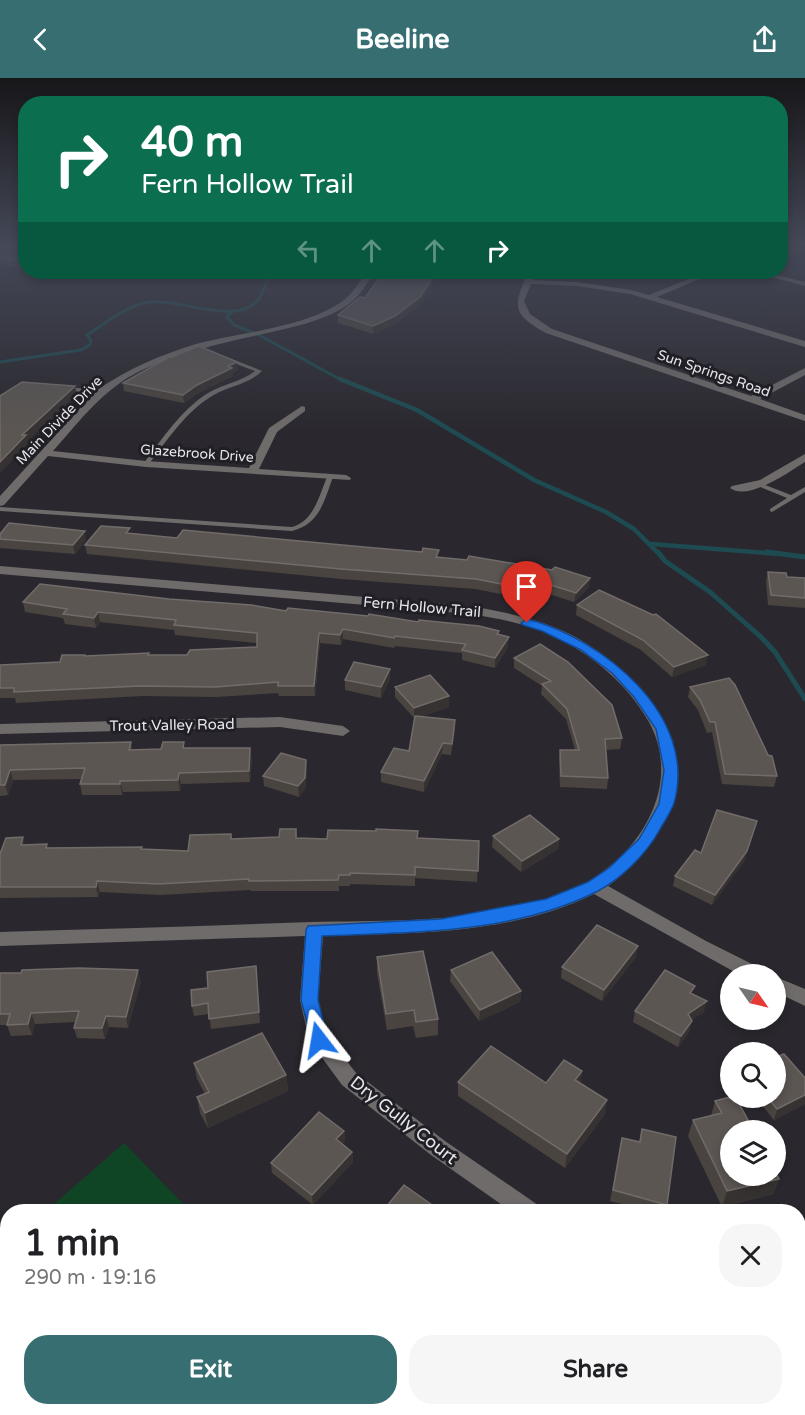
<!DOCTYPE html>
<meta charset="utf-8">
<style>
:root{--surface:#fff;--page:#f6f6f6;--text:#202124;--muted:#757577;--accent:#366e72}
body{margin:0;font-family:"Varela Round",sans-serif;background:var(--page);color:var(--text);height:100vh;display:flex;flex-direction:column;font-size:22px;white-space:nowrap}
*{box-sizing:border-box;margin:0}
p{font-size:20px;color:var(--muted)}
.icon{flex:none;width:33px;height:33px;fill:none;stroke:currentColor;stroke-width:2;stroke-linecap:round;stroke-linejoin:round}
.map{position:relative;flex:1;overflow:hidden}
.side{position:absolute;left:0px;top:1126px;width:806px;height:212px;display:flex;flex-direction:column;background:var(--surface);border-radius:24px 24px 0 0;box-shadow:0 3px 9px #0003}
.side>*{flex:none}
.hud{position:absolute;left:18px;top:18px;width:770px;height:183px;border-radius:24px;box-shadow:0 3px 9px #0003;background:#0b6e4f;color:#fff;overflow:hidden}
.needle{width:39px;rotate:124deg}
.buttons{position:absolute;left:720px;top:886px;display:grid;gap:12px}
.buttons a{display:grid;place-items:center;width:66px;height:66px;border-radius:50%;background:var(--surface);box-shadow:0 3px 9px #0003;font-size:30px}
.pin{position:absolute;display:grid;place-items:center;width:51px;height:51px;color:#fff;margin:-62px -26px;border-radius:50% 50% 50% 0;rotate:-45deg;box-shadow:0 0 6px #0007}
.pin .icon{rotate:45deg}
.me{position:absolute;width:66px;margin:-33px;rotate:346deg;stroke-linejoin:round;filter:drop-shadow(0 0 4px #0008)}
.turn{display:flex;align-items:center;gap:21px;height:126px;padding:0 24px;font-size:27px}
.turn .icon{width:78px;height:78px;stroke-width:2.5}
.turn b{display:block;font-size:42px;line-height:51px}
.lanes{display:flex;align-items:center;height:57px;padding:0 24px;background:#0003;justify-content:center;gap:30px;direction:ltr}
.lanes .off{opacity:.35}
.round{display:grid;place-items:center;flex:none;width:63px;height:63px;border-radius:24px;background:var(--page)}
.summary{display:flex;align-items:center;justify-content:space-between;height:102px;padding:0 24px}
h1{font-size:36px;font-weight:700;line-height:45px}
.cta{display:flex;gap:12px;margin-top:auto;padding:12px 24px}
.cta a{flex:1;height:69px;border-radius:24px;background:var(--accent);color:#fff;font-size:24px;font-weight:700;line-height:69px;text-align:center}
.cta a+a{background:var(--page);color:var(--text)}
header{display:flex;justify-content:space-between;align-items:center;height:78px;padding:0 24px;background:var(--accent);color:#fff;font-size:27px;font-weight:700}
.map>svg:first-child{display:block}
.green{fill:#0f4424}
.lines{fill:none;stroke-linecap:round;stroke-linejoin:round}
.stream-far2{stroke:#1d4b51;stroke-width:3}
.stream-far1{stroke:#1d4b51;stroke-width:4.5}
.stream{stroke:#1d4b51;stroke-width:5}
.lane{fill:#6f6b6a;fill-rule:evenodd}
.street{fill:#6f6b6a;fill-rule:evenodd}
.wall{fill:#4a4440}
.shaded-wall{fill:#363231}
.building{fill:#5b5652;stroke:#716c6a;stroke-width:1.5}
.route{fill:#1a73e8;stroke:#114b97;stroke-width:1.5}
.labels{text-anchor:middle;stroke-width:6;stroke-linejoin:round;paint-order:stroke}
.far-street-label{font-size:14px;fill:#e7e6eb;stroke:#201f25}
.street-label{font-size:15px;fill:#e7e6eb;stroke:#201f25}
.near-street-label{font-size:18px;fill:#e7e6eb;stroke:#201f25}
</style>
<header><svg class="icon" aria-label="back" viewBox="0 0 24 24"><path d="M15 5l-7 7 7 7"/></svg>Beeline<svg class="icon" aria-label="share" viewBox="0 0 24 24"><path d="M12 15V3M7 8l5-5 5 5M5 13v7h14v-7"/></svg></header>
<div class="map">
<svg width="805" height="1337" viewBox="0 0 805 1337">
<rect width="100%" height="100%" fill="#2a282e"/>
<!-- green -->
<g class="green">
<path d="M 124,1065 L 191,1134 L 45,1134 Z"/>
<path d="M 7,1166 L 8,1330 L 383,1330 L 390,1337 L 0,1337 L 0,1173 Z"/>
</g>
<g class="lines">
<!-- stream-far2 -->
<g class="stream-far2">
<path d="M 232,234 L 227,239 L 234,247 L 259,257 L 343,303"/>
<path d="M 0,284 L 81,272 L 90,267 L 91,263 L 87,257 C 104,246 124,230 144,225 C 174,217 235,249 257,223 C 264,215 266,203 271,194"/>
</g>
<!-- stream-far1 -->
<g class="stream-far1">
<path d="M 340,301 L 417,332 L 534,402 L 606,434 L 634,451 L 659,476"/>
<path d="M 651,466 L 779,476"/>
</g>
<!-- stream -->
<g class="stream">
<path d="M 658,474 L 665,483 L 710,514 L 761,559 L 775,574 L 805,621"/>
<path d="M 767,474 L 805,479"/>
</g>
<!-- lane -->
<g class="lane">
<path d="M 223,279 L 227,279 L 262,293 C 248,307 228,308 212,318 C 185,334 167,363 148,387 L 144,387 L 144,385 C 163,360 181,332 208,315 C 223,306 241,304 255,293 L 223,281 Z"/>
<path d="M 65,309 L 100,312 L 103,314 L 100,316 L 63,312 L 63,310 Z"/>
<path d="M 330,397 L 333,399 C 324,423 320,446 292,453 L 0,433 L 0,429 L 292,449 C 314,443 319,418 327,399 Z"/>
<path d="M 760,405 L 791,417 L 805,409 L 805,414 L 772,434 L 770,433 L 770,431 L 787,420 L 758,408 L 758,406 Z"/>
</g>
<!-- street -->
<g class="street">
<path d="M 367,194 L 375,194 C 367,205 360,218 349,226 C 323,244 289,250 258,257 C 218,266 177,275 140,293 C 102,312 81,342 53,373 L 146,383 L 249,390 L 269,350 L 302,328 L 305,329 L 305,333 L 277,354 L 259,391 L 346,397 L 351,400 L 350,402 L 146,389 L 48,378 L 4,427 L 0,428 L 0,418 L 97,312 C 128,291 160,277 196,266 C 241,254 306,250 344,222 C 354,214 360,203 367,194 Z"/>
<path d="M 528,194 L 536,194 L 533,202 L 577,204 L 631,212 L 649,217 L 706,194 L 716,194 L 657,219 L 805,263 L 805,269 L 630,216 L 577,208 L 531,206 L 524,223 L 530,236 L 552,251 L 751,318 L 805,290 L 805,297 L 760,321 L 805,337 L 805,343 L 546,255 C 510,235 514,227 528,194 Z"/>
<path d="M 753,194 L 764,194 L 805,204 L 805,208 Z"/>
<path d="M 805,376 L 805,384 C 790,393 748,424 730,410 L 732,408 L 760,402 Z"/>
<path d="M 0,488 L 471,528 C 508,535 546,542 579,561 C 650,603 706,675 657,755 C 645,776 628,794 608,808 L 706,863 L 764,892 L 766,897 L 740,897 L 594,816 C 511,857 413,855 323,858 L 318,922 L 328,959 L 356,995 L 445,1063 L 538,1127 L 541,1134 L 512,1134 L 431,1077 L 342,1007 L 309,962 L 300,922 L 305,858 L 0,868 L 0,854 C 104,851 208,848 311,844 C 395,842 491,846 569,813 C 606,797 638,768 653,731 C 665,702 664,672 649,644 C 625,602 584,569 539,552 C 518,544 494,540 471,536 L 0,496 Z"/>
<path d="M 280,639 L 343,648 L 350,653 L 343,658 L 280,649 L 0,656 L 0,646 Z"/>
<path d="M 776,899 L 805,911 L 805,928 L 776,914 Z"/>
<path d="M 805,1176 L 805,1201 L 798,1204 L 798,1179 Z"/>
</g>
</g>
<!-- wall -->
<g class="wall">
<path d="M 0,167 L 26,167 L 26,192 L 0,186 Z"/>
<path d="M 383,194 L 440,194 L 420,227 L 395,246 L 373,256 L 338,245 L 338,237 L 365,220 Z"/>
<path d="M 238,292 L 233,295 L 233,298 L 198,315 L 184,325 L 124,313 L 123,305 Z"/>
<path d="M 131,455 L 177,460 L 439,479 L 590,500 L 588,510 L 574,524 L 527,509 L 522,520 L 475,511 L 341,501 L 87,476 L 85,467 Z"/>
<path d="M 0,456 L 86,462 L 75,476 L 0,470 Z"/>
<path d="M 768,494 L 787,499 L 805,500 L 805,530 L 768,527 L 766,503 Z"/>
<path d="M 169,521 L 499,553 L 499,557 L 508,569 L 495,590 L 462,582 L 462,575 L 395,568 L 394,570 L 343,561 L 341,567 L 320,565 L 315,618 L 279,618 L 278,615 L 216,619 L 142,618 L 16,625 L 15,620 L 0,620 L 0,587 L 60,584 L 85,577 L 85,578 L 149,575 L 149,577 L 187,577 L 257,569 L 257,565 L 175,557 L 174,552 L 100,544 L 96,550 L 65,546 L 63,540 L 25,534 L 23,524 Z"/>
<path d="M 577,527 L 706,587 L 672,599 L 641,572 L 576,537 Z"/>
<path d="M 540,566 L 622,660 L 620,671 L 606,672 L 608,700 L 607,711 L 560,709 L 559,682 L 560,672 L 575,672 L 566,641 L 541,616 L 542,608 L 514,590 L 514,580 Z"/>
<path d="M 390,591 L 390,601 L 381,620 L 345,612 L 345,602 Z"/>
<path d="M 395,609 L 449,629 L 419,639 L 455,642 L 455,652 L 451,677 L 442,676 L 424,714 L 381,704 L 381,694 L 409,673 L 415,640 L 414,640 L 395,619 Z"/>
<path d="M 690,609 L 777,698 L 774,709 L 722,706 L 712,654 L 707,655 L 698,632 L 688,619 Z"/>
<path d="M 131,664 L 132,672 L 185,670 L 250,670 L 252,681 L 250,704 L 181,706 L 180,713 L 123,714 L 122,717 L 82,717 L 80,706 L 81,701 L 13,702 L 8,717 L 0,718 L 0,667 Z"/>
<path d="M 307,693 L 305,711 L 299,719 L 264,708 L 263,698 Z"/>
<path d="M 757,743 L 744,783 L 712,827 L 673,808 L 675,798 L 701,775 Z"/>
<path d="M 296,751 L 297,760 L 327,761 L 418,760 L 479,763 L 477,804 L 415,800 L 415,808 L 350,806 L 350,808 L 339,808 L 339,813 L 251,813 L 250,812 L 160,817 L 100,814 L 98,819 L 0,820 L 0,776 L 25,767 L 48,770 L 142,769 L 142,772 L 188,773 L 231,756 L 232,761 L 279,759 Z"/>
<path d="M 493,758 L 559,761 L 558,771 L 521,794 L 492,769 Z"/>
<path d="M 377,879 L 438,941 L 438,957 L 416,960 L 413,948 L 387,952 L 377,895 Z"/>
<path d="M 636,879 L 602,923 L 561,900 L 562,889 Z"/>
<path d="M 256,888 L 260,945 L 211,951 L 209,936 L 194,938 L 192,928 L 208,910 Z"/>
<path d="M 451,892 L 521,913 L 520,924 L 479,943 L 450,903 Z"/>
<path d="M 0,895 L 141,903 L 128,950 L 109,949 L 105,961 L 77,960 L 74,950 L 75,944 L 35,946 L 32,957 L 11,958 L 7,947 L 0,947 Z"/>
<path d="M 693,916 L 704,934 L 691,942 L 689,954 L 678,969 L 633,944 L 635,933 Z"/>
<path d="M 194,985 L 286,997 L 288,1013 L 208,1050 L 200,1035 L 197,1019 L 205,1016 L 197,1001 Z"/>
<path d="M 582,993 L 580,1005 L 605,1036 L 565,1090 L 458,1018 L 458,1004 L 546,1005 Z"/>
<path d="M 805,1000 L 805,1026 L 774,1042 L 756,1020 L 776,1020 Z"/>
<path d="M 715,1023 L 779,1101 L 773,1116 L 722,1129 L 688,1058 L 693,1042 L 711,1038 Z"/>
<path d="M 642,1051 L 667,1127 L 665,1134 L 653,1134 L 610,1123 L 622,1060 L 639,1064 Z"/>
<path d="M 344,1053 L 345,1063 L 342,1066 L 352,1074 L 353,1084 L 313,1127 L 272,1095 L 271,1085 Z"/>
<path d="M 561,1330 L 625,1330 L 623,1337 L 574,1337 Z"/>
<rect x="666" y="1330" width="72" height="7"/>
<path d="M 765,1330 L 798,1330 L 805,1337 L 768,1337 Z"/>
</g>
<!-- shaded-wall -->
<g class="shaded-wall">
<path d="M 50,194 L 76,194 L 51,198 Z"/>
<path d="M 436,194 L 440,194 L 420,227 L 395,246 L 373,256 L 373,248 Z"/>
<path d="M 237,284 L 238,292 L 233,295 L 233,298 L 198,315 L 184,325 L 183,317 L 197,307 L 228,288 Z"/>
<path d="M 75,308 L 77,316 L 28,363 L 28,366 L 0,395 L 0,384 L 22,357 Z"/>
<path d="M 85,453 L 86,462 L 75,476 L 73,467 Z"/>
<path d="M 528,500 L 527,509 L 522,520 L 522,510 Z"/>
<path d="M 590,500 L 588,510 L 574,524 L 576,515 Z"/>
<path d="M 98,534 L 100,544 L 96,550 L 94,540 Z"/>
<path d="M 343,551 L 343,561 L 341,567 L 340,557 Z"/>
<path d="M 319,555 L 320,565 L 315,618 L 314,608 Z"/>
<path d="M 509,559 L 508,569 L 495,590 L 495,580 Z"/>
<path d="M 708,577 L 706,587 L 672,599 L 674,589 Z"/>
<path d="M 390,591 L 390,601 L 381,620 L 381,609 Z"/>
<path d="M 449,618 L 449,629 L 414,640 L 414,630 Z"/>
<path d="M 455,642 L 455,652 L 451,677 L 452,666 Z"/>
<path d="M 443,665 L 442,676 L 424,714 L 424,703 Z"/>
<path d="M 250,670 L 252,681 L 250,704 L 249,693 Z"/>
<path d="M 306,682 L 307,693 L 305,711 L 299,719 L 298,708 Z"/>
<path d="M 10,692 L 13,702 L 8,717 L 5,707 Z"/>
<path d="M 179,695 L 181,706 L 180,713 L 178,702 Z"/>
<path d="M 120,703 L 123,714 L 122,717 L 120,706 Z"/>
<path d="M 757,743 L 744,783 L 712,827 L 715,817 Z"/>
<path d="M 23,759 L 26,770 L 21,767 Z"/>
<path d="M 559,761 L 558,771 L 521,794 L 522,783 Z"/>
<path d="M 97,803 L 100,814 L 98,819 L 96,809 Z"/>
<path d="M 638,868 L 636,879 L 602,923 L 604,912 Z"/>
<path d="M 138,892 L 141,903 L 128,950 L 126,939 Z"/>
<path d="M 521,913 L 520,924 L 479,943 L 480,932 Z"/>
<path d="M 707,923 L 704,934 L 685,946 L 688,936 Z"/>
<path d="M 31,935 L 35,946 L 32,957 L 28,946 Z"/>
<path d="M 106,938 L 109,949 L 105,961 L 102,950 Z"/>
<path d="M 692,943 L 689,954 L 678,969 L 681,958 Z"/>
<path d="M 582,993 L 580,1007 L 575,1002 Z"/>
<path d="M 286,997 L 288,1013 L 208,1050 L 205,1035 Z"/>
<path d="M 805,1017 L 805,1026 L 774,1042 L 777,1031 Z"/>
<path d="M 607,1022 L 605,1036 L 565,1090 L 567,1076 Z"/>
<path d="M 344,1053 L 345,1063 L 337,1072 L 336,1061 Z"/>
<path d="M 352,1074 L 353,1084 L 313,1127 L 312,1117 Z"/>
<path d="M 779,1101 L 773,1116 L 722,1129 L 727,1113 Z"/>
</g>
<!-- building -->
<g class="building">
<path d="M 0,167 L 26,167 L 26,185 L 0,179 Z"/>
<path d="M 383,194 L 436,194 L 420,219 L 395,238 L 373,248 L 338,237 L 360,219 L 365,220 Z"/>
<path d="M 199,268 L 237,284 L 228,288 L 232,290 L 197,307 L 183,317 L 123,305 L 169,279 L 172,279 Z"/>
<path d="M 22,304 L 75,308 L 22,357 L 26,357 L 0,384 L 0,318 Z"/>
<path d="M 9,445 L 85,453 L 73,467 L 0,461 L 0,456 Z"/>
<path d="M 101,448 L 130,450 L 126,455 L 177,460 L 183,452 L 364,469 L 422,474 L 423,470 L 439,472 L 436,479 L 467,482 L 469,478 L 552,492 L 555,489 L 590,500 L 576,515 L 528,500 L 522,510 L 476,501 L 341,491 L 85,467 Z"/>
<path d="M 768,494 L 786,495 L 787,499 L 805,500 L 805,520 L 771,517 Z"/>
<path d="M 40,506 L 169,521 L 251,527 L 286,533 L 288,530 L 368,538 L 369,536 L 418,544 L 419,542 L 479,548 L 499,553 L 497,556 L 509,559 L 495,580 L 462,572 L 466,566 L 395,558 L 394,560 L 343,551 L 340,557 L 319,555 L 314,608 L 278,608 L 278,604 L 215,609 L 140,608 L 14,614 L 14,610 L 0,610 L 0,587 L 60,584 L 62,577 L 85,577 L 85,578 L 149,575 L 148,577 L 187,577 L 190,572 L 257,569 L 257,555 L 174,547 L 176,542 L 98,534 L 94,540 L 63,536 L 67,531 L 23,524 Z"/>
<path d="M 599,512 L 653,537 L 656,536 L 708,577 L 674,589 L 643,562 L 577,527 Z"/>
<path d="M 540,566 L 568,584 L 612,627 L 622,660 L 605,661 L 608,700 L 561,698 L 560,672 L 579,672 L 567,631 L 542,606 L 551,603 L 514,580 Z"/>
<path d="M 354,584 L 390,591 L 381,609 L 345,602 Z"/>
<path d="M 430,597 L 449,618 L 414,630 L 395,609 Z"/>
<path d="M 729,600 L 735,607 L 768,677 L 772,678 L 777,698 L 725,696 L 715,644 L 710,644 L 700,622 L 690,609 Z"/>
<path d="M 415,638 L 455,642 L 452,666 L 443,665 L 424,703 L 381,694 L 394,670 L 409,673 Z"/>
<path d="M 131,664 L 129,672 L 161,671 L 163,664 L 184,664 L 183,670 L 250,670 L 249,693 L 179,695 L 178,702 L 120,703 L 120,706 L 80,706 L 85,690 L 10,692 L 5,707 L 0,707 L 0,667 Z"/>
<path d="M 281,675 L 306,682 L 305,700 L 298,708 L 263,698 Z"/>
<path d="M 717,732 L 757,743 L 747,773 L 715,817 L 675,798 L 695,772 L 701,775 Z"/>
<path d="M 530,737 L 559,761 L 522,783 L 493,758 Z"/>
<path d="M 280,751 L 296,751 L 296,760 L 327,761 L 328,752 L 376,753 L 376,751 L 418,753 L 417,760 L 479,763 L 478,793 L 415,789 L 415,797 L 350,795 L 350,797 L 339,797 L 338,802 L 249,803 L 249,801 L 158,806 L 97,803 L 96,809 L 0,809 L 0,776 L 6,760 L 23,759 L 21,767 L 47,766 L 46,770 L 142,769 L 141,771 L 188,773 L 190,757 L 231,756 L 231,761 L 279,759 Z"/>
<path d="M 597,847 L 638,868 L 604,912 L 562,889 Z"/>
<path d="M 423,873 L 438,941 L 416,944 L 414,932 L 386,936 L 377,879 Z"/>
<path d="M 492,874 L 521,913 L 480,932 L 451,892 Z"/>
<path d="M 256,888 L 259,934 L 209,941 L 208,925 L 192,928 L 191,912 L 208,910 L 207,894 Z"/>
<path d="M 79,890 L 138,892 L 126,939 L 106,938 L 102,950 L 74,950 L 79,933 L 31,935 L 28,946 L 7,947 L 10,936 L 0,936 L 0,895 L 21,895 L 22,892 Z"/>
<path d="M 665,892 L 695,908 L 690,915 L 707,923 L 688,936 L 692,943 L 681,958 L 635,933 Z"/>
<path d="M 262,955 L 286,997 L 205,1035 L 197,1019 L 209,1014 L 194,985 Z"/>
<path d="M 491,968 L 546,1005 L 564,982 L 582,993 L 575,1002 L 607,1022 L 567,1076 L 458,1004 Z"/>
<path d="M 784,976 L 805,1000 L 805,1017 L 777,1031 L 768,1020 L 776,1020 L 776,979 Z"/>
<path d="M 730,1019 L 730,1020 L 736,1020 L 754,1053 L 730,1053 L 730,1098 L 776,1098 L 776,1095 L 779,1101 L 727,1113 L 693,1042 L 722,1035 L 715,1023 Z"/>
<path d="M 319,1034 L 344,1053 L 336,1061 L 352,1074 L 312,1117 L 271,1085 Z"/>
<path d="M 642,1051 L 676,1059 L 667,1127 L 613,1112 L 622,1060 L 640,1064 Z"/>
<path d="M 404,1107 L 442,1134 L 382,1134 Z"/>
<path d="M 805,1276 L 805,1337 L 780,1337 L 778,1330 L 798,1330 L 798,1277 Z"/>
<path d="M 579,1330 L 625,1330 L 623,1337 L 610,1337 L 606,1335 L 605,1337 L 577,1337 Z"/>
<path d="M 671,1330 L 738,1330 L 738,1337 L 670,1337 Z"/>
</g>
<!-- sky -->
<linearGradient id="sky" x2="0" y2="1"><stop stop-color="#171619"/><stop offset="0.47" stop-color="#444857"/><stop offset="1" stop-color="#444857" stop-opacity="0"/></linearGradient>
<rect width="805" height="354" fill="url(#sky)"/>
<!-- route -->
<path class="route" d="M 527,541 C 602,560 699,638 674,725 C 671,734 664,744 659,753 C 646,776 622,800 598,813 C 513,856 414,854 322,858 L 318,922 L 328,962 L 326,967 L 319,969 L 313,967 L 301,922 L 306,852 L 308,848 L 441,841 L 546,821 L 588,804 L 609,790 L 639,761 L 659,726 L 664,692 L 656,651 L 634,619 L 612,595 L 581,572 L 542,553 L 523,547 L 521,545 Z"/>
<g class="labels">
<!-- far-street labels -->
<g class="far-street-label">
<text transform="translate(714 295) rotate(19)" y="5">Sun Springs Road</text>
<text transform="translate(59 342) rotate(-46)" y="5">Main Divide Drive</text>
<text transform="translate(197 375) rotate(4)" y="5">Glazebrook Drive</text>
</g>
<!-- street labels -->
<g class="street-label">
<text transform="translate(422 529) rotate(5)" y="5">Fern Hollow Trail</text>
<text transform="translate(172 647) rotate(-1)" y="5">Trout Valley Road</text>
</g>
<!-- near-street labels -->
<g class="near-street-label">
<text transform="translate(404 1042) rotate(38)" y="6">Dry Gully Court</text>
</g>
</g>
</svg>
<div class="buttons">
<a><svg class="needle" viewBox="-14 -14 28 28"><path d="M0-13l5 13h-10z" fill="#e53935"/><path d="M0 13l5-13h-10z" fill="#757577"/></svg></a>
<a><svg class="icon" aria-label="search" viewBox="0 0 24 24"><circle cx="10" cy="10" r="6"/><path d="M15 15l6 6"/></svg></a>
<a><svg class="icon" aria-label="layers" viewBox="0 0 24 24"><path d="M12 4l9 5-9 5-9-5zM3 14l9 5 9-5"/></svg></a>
</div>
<div class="pin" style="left:527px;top:545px;background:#d93025"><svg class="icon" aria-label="arrive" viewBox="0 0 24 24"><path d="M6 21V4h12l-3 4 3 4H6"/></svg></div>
<svg class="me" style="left:319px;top:962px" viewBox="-20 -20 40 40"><path d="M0-17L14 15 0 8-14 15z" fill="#1a73e8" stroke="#fff" stroke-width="4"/></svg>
<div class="hud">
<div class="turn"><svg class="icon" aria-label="right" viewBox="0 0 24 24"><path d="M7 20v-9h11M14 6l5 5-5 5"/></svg><div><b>40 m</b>Fern Hollow Trail</div></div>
<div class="lanes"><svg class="icon off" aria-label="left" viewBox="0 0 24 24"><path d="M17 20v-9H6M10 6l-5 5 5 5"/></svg><svg class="icon off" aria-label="ahead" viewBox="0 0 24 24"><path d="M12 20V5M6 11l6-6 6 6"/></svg><svg class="icon off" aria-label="ahead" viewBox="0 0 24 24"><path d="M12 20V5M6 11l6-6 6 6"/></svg><svg class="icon" aria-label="right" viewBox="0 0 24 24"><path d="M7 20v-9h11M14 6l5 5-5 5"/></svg></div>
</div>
<section class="side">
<div class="summary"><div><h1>1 min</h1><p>290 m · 19:16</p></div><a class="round"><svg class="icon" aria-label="close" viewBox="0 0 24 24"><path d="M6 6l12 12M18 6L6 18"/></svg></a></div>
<div class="cta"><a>Exit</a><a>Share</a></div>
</section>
</div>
